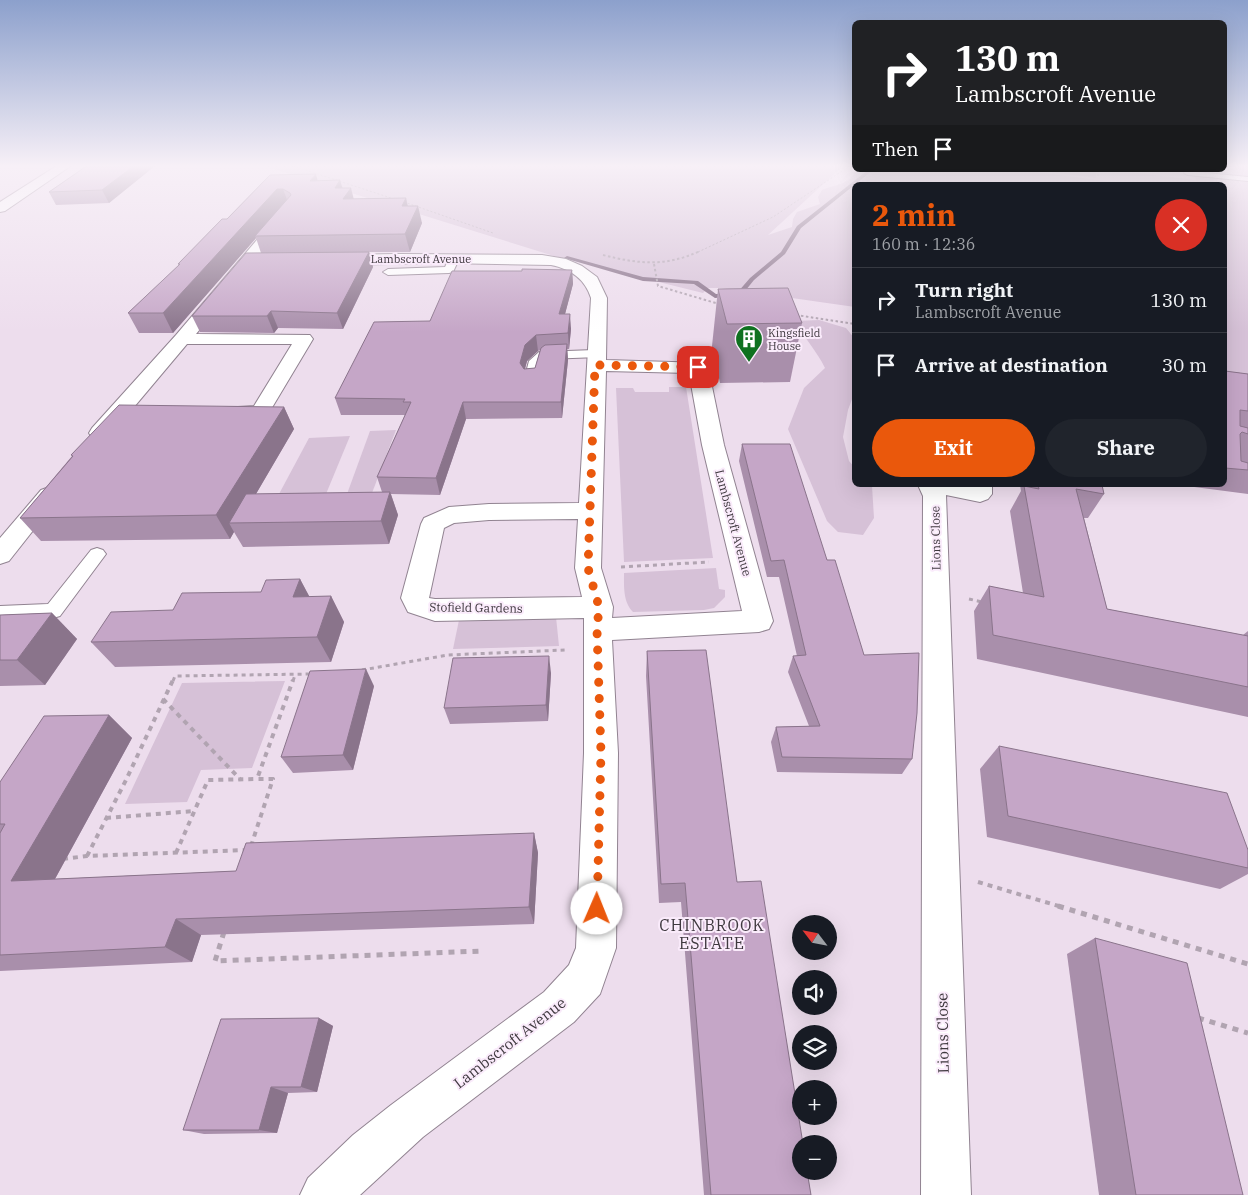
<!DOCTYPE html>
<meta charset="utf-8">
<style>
:root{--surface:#171b24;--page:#20242c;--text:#f1f3f6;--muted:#9ea1a6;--line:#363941;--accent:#ea580c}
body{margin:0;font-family:"IBM Plex Serif",serif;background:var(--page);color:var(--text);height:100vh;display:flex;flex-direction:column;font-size:19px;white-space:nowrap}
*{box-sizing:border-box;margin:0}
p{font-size:16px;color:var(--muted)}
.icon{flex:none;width:28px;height:28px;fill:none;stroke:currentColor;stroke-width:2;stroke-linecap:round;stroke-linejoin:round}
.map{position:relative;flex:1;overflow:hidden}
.side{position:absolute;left:852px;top:182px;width:375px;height:305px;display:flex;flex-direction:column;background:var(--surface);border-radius:8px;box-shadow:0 5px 20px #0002}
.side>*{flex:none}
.guide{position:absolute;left:852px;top:20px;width:375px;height:152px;border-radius:8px;box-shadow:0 5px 20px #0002;background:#202124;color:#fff;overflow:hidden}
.needle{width:32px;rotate:302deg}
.controls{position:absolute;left:792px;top:915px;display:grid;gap:10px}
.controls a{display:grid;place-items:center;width:45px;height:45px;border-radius:50%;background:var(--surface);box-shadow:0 5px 20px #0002;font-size:25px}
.pin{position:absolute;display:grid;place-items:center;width:42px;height:42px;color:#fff;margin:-21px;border-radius:10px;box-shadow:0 2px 8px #0006}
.me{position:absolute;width:55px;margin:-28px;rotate:1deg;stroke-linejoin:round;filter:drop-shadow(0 0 4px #0008)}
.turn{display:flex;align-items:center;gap:18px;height:105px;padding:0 20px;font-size:22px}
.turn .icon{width:65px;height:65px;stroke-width:2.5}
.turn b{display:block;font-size:35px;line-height:42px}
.then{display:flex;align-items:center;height:48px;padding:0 20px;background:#0003;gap:10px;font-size:19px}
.round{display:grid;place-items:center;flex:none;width:52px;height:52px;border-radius:26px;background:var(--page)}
.summary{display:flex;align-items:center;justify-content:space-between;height:85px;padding:0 20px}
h1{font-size:30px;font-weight:700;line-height:38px;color:var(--accent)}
.button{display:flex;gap:10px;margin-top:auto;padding:10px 20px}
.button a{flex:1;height:58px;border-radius:30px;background:var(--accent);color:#fff;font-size:20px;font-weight:700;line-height:58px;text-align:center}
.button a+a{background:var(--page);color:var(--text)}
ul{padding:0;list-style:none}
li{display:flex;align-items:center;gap:15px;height:65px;padding:0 20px;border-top:1px solid var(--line)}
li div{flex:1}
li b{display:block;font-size:19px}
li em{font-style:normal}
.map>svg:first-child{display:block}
.green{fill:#d6c1d7}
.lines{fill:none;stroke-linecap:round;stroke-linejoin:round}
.stream{fill:#846d85;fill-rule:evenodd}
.lane-casing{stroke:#918391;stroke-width:2}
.street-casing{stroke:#918391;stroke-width:2}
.secondary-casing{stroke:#918391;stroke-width:2}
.path-far4{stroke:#b1a4b1;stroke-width:1;stroke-dasharray:2 2;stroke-linecap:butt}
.path-far3{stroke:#b1a4b1;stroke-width:2;stroke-dasharray:2.5 2.5;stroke-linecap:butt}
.path-far2{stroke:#b1a4b1;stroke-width:3;stroke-dasharray:4 4;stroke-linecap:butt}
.path-far1{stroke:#b1a4b1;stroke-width:4;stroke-dasharray:5 5;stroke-linecap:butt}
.path{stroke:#b1a4b1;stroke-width:5;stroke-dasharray:6 6;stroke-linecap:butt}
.lane{fill:#fff;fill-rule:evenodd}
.street{fill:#fff;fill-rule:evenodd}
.secondary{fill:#fff;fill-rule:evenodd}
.wall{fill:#a98fab;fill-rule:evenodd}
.shaded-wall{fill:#8a748b}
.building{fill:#c5a6c7;stroke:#8a748b}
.route{stroke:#ea580c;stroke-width:9;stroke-dasharray:0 16.2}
.labels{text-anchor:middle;stroke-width:4;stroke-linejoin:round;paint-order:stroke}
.far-street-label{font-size:11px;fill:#3f393f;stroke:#faebfb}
.far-poi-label{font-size:11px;fill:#3f393f;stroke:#faebfb;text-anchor:start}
.street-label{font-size:12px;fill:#3f393f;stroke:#faebfb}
.near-street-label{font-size:15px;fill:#3f393f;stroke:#faebfb}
.near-neighbourhood-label{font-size:16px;letter-spacing:1px;fill:#3f393f;stroke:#faebfb}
</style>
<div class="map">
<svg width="1248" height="1195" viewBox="0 0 1248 1195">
<rect width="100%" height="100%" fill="#eddded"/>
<!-- green -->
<g class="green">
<path d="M 261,165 L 844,165 L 768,235 L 792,227 L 793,219 L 797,212 L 820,204 L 818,197 L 822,190 C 833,185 853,184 855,170 L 1021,170 L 1120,183 L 1120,171 L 1196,180 L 1194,175 L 1248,180 L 1248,380 L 1225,376 L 1225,185 L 855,185 L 855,307 L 721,288 L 708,288 L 703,293 L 554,256 Z"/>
<path d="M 1225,165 L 1248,165 L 1248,177 L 1196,172 L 1195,170 L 1225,170 Z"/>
<path d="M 1035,170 L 1096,170 L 1096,178 Z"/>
<path d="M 819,320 L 846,328 L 855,339 L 855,391 L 848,410 L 843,437 L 849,461 L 855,468 L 855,485 L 872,486 L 874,518 L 863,535 L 838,532 L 827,521 L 788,429 L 804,388 L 825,368 C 817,351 804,338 795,321 Z"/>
<path d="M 669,387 L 686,387 L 713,558 L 624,562 L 616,388 L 633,388 L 635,392 L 669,392 Z"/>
<path d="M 396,430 L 372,493 L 347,494 L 370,431 Z"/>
<path d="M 350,436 L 326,494 L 279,494 L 309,438 Z"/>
<path d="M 716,568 L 719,589 L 725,590 L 725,597 L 714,608 L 704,610 L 633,612 C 623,602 624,586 624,573 Z"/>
<path d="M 556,617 L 559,646 L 453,649 L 459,620 Z"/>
<path d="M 285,681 L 252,768 L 201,770 L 187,802 L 125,804 L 182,683 Z"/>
</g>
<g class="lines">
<!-- stream -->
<path class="stream" d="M 868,170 L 873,170 L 801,228 L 785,254 L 754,280 L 741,296 L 715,298 L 694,284 L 643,281 L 564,258 L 567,256 L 643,277 L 698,281 L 716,294 L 737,293 L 750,278 L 781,252 L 797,226 Z"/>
<defs>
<g id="lane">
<path d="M 1185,171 L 1248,177 L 1248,181 L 1188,175 L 1184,173 Z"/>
<path d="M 454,256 L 459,259 L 453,272 L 449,273 L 388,275 L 383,272 L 388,269 L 445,267 L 450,257 Z"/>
<path d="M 595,350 L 601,354 L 599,357 L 546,359 L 541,363 L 536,383 L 526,383 L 524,380 L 529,361 L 539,352 Z"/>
<path d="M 97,548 L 103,550 L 106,554 L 60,616 L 53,618 L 0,620 L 0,606 L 48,604 L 91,550 Z"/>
</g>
<g id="street">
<path d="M 283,214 L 290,218 L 288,221 L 196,334 L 310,335 L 313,339 L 267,416 L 260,418 L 222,416 L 219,412 L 222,408 L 254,406 L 292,344 L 187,344 L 108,438 L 100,439 L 92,438 L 89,433 L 92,428 L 176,335 L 278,215 Z"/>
<path d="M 399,254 L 542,255 L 566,259 L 582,266 L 597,277 L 607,298 L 606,360 L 705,363 L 708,367 L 724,445 L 773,621 L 769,629 L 759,632 L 612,640 L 618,753 L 616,948 L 600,994 L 574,1022 L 423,1137 L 360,1195 L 300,1195 L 308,1178 L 353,1135 L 391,1105 L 544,992 L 569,965 L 576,948 L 584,753 L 584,618 L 435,621 L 408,612 L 401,598 L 421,524 L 424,518 L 449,507 L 489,504 L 579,503 L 591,298 C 585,279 571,269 551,265 L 442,263 L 335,265 L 330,263 L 327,260 L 330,257 L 335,255 ZM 606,371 L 689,373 L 702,445 L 742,611 L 612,618 L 613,607 L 601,568 ZM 578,519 L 575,568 L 582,597 L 435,599 L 429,598 L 444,528 L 454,523 L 489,520 Z"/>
<path d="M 918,485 L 992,485 L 992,494 L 988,499 L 980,502 L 946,495 L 971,1195 L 921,1195 L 923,496 Z"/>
<path d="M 49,487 L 57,490 L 61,495 L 9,561 L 0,564 L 0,538 L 41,490 Z"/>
</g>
<path id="secondary" d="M 58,165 L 72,165 L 5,211 L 0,212 L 0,202 Z"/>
</defs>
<!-- lane casing -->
<use href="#lane" class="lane-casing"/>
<!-- street casing -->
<use href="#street" class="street-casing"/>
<!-- secondary casing -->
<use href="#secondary" class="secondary-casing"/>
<!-- path-far4 -->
<g class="path-far4">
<path d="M 290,165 L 394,199"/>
<path d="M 1098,170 L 1098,178"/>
<path d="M 404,202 L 493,233"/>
<path d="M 698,252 L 773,217 L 851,165"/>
</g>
<!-- path-far3 -->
<g class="path-far3">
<path d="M 603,255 C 639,264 665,267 700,251"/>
<path d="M 654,264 L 658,286 L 719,304"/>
<path d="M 796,315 L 855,324"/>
</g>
<!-- path-far2 -->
<g class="path-far2">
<path d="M 621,567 L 709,562"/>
<path d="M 969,599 L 982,602"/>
<path d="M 362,670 L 448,655 L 565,650"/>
<path d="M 173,681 L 175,676 L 311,674"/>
<path d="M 293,681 L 295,675"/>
</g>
<!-- path-far1 -->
<g class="path-far1">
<path d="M 163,699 L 240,779"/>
<path d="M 106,818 L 194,811"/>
<path d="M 251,846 L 273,779 L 257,779 L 293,680"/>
<path d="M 176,853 L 208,780 L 257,779"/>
<path d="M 87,856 L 126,780 L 173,680"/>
<path d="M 63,859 L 87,856 L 247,850"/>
<path d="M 978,882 L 1062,907"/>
</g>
<!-- path -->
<g class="path">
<path d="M 1058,906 L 1248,964"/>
<path d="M 224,932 L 215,961 L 483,951"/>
<path d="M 1198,1018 L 1248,1033"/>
</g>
<!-- lane -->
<use href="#lane" class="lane"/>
<!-- street -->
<use href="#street" class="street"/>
<!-- secondary -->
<use href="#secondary" class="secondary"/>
</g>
<!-- wall -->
<g class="wall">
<path d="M 88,165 L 156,165 L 109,203 L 56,205 L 49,192 Z"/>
<path d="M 270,175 L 318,181 L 342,188 L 354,199 L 406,198 L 408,206 L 422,223 L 410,252 L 369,252 L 373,267 L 343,329 L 278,328 L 274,333 L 200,332 L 192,316 L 261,253 L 256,238 L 173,333 L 139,333 L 128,313 L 179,265 L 178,264 L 227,219 Z"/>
<path d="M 572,270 L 573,284 L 565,314 L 571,329 L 569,349 L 567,349 L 568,360 L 562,418 L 466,419 L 440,495 L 391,494 L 398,515 L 389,544 L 243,547 L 234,532 L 230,539 L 41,541 L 20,518 L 72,456 L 284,407 L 294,429 L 256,494 L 382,492 L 377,477 L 405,415 L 341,415 L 335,398 L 430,321 L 522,271 ZM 540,350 L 535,368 L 525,369 L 527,361 L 538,351 Z"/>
<path d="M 718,289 L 802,323 L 790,382 L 720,383 L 712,346 Z"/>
<path d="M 1225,371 L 1248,374 L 1248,494 L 1179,485 L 1225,485 Z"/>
<path d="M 742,444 L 827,560 L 864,655 L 912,759 L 902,774 L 777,772 L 771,742 L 776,727 L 809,726 L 788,672 L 793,656 L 797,656 L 779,577 L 767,577 L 739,461 Z"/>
<path d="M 1020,485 L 1102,485 L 1104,494 L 1088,518 L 1084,518 L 1107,609 L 1243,635 L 1248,631 L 1248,717 L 977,659 L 974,611 L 989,586 L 1023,593 L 1010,511 L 1021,491 Z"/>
<path d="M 300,579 L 309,597 L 331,596 L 344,622 L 331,662 L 115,667 L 91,642 L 173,610 L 261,592 Z"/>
<path d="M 52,613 L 77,639 L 45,685 L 0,686 L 0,615 Z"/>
<path d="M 647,651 L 737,882 L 811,1195 L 704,1195 L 681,902 L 659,903 L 646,676 Z"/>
<path d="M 551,673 L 548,721 L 450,724 L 444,708 Z"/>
<path d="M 374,686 L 353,770 L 293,773 L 281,757 Z"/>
<path d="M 109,715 L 132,738 L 55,879 L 236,871 L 534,833 L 538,853 L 534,924 L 201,935 L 192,962 L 0,971 L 0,782 Z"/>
<path d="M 999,746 L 1248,850 L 1248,874 L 1220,889 L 987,837 L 980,769 Z"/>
<path d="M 1095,938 L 1243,1195 L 1099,1195 L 1067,954 Z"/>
<path d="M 319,1018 L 333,1026 L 317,1092 L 288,1093 L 277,1133 L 204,1134 L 183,1130 Z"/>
</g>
<!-- shaded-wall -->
<g class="shaded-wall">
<path d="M 135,165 L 156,165 L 109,203 L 102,190 Z"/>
<path d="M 316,174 L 320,190 L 310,181 Z"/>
<path d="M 340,180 L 345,196 L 351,188 L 355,204 L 348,216 L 335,188 Z"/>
<path d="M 277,189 L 283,189 L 289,205 L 255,236 L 256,238 L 173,333 L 163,313 Z"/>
<path d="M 406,198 L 409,215 L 402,206 Z"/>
<path d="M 418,206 L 422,223 L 410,252 L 405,234 Z"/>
<path d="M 369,252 L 373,267 L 343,329 L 337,313 Z"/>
<path d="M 572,270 L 573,284 L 561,329 L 559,314 Z"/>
<path d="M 271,311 L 278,328 L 274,333 L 267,316 Z"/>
<path d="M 570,314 L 571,329 L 569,349 L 568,333 Z"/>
<path d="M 536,335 L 538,351 L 527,361 L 522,380 L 520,363 L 525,345 Z"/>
<path d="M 567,344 L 568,360 L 562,418 L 561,402 Z"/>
<path d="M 463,402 L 466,419 L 440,495 L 436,478 Z"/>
<path d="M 284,407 L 294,429 L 239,523 L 229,523 L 234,532 L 230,539 L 216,515 Z"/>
<path d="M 390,492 L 398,515 L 389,544 L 381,521 Z"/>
<path d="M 300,579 L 314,605 L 293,597 Z"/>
<path d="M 331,596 L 344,622 L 331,662 L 317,637 Z"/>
<path d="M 52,613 L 77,639 L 45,685 L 17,660 Z"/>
<path d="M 549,656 L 551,673 L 548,721 L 546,705 Z"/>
<path d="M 366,669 L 374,686 L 353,770 L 343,755 Z"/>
<path d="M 109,715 L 132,738 L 44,899 L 11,881 Z"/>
<path d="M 534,833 L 538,853 L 534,924 L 529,907 Z"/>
<path d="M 176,919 L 201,935 L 192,962 L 165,947 Z"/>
<path d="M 319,1018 L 333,1026 L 317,1092 L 301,1087 Z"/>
<path d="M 271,1087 L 288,1093 L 277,1133 L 259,1130 Z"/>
</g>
<!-- building -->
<g class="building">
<path d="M 88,165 L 135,165 L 102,190 L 49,192 Z"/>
<path d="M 316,174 L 310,181 L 340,180 L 335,188 L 351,188 L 343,199 L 406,198 L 402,206 L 418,206 L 405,234 L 255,236 L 291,195 L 290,193 L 283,189 L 277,189 L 163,313 L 128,313 L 180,264 L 178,264 L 222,219 L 227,219 L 270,175 Z"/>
<path d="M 369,252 L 337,313 L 271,311 L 267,316 L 192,316 L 246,253 Z"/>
<path d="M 522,269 L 572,270 L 559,314 L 570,314 L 568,333 L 536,335 L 525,345 L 520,363 L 524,369 L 535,368 L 541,348 L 545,345 L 567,344 L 561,402 L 463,402 L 436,478 L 377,477 L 411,402 L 403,402 L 405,399 L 335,398 L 374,322 L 430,321 L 452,271 L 522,271 Z"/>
<path d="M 788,288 L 802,323 L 727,324 L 718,289 Z"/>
<path d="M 1225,371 L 1248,374 L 1248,411 L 1240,410 L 1240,426 L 1248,428 L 1248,434 L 1242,432 L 1240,434 L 1241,461 L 1248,463 L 1248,470 L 1225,468 Z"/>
<path d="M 119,405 L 284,407 L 216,515 L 20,518 L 73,456 L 71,455 Z"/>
<path d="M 742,444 L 790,444 L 827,560 L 835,560 L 864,655 L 919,653 L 917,713 L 912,759 L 782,757 L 776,727 L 820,726 L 793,656 L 806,655 L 784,560 L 771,561 Z"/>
<path d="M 1038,485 L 1102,485 L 1104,494 L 1076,489 L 1107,609 L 1248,636 L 1248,687 L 993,635 L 989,586 L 1044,597 L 1024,486 L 1039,489 Z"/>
<path d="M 390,492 L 381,521 L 229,523 L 246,494 Z"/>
<path d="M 300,579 L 293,597 L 331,596 L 317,637 L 91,642 L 111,612 L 173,610 L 182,593 L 261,592 L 266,580 Z"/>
<path d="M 52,613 L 17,660 L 0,660 L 0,615 Z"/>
<path d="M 706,650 L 737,882 L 761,881 L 803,1144 L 801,1144 L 801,1171 L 807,1171 L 811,1195 L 711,1195 L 685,883 L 661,884 L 647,651 Z"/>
<path d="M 549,656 L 546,705 L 444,708 L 453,658 Z"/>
<path d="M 366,669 L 343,755 L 281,757 L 310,671 Z"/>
<path d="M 109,715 L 11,881 L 236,871 L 246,843 L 534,833 L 529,907 L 176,919 L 165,947 L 0,955 L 0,833 L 5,824 L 0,824 L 0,782 L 44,716 Z"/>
<path d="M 999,746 L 1227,793 L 1248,850 L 1248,868 L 1008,816 Z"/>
<path d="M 1095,938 L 1187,963 L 1243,1195 L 1136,1195 Z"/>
<path d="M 319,1018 L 301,1087 L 271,1087 L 259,1130 L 183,1130 L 221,1019 Z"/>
</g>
<!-- sky -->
<linearGradient id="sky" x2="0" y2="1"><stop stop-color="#8ca0cc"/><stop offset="0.5" stop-color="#f7f0f7"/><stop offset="1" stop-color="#f7f0f7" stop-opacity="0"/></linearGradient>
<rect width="1248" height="332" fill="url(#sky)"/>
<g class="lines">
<!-- route -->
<path class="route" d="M 597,909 L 601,753 L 597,630 L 599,607 L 588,568 L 595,365 L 698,367"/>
</g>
<!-- icons -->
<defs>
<symbol id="building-pin" viewBox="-11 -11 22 30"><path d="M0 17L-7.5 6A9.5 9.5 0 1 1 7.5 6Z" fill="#0f7120" stroke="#faebfb"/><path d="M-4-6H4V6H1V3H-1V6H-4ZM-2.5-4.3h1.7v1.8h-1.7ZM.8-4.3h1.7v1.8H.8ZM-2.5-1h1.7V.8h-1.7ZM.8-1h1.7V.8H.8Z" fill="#fff"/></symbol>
</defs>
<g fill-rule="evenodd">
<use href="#building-pin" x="733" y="323" width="32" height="43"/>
</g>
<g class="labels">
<!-- far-street labels -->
<g class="far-street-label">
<text x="421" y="263">Lambscroft Avenue</text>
</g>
<!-- far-poi labels -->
<g class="far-poi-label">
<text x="768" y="337">Kingsfield<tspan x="768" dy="13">House</tspan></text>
</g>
<!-- street labels -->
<g class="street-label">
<text transform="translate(733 523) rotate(75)" y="4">Lambscroft Avenue</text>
<text transform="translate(936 538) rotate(-91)" y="4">Lions Close</text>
<text transform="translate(476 608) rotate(1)" y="4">Stofield Gardens</text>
</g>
<!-- near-street labels -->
<g class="near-street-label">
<text transform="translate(943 1033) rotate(-91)" y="5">Lions Close</text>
<text transform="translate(510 1043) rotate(-38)" y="5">Lambscroft Avenue</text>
</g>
<!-- near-neighbourhood labels -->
<g class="near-neighbourhood-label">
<text x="712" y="931">CHINBROOK<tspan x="712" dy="18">ESTATE</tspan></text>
</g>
</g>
</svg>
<div class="controls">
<a><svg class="needle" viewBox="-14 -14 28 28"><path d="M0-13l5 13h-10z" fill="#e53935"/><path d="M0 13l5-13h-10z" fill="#9ea1a6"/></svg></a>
<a><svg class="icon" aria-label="sound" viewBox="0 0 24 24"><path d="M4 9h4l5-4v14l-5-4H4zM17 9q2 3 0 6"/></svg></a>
<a><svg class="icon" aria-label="layers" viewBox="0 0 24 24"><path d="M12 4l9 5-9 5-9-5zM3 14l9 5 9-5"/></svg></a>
<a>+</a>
<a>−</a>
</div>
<div class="pin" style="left:698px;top:367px;background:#d93025"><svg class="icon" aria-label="arrive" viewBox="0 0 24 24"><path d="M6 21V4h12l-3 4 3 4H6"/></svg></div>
<svg class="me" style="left:597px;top:909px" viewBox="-20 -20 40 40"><circle r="19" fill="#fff"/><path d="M0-13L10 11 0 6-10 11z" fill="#ea580c"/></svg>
<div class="guide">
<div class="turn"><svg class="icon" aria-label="right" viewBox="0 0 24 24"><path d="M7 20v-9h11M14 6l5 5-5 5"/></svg><div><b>130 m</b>Lambscroft Avenue</div></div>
<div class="then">Then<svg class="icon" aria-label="arrive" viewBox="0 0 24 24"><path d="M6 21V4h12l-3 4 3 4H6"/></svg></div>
</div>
<section class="side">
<div class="summary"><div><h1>2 min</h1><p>160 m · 12:36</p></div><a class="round" style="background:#d93025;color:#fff"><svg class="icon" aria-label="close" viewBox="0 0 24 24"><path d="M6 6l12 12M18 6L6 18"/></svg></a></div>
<ul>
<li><svg class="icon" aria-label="right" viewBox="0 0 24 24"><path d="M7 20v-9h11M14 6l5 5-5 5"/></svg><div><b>Turn right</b><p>Lambscroft Avenue</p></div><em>130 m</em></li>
<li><svg class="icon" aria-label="arrive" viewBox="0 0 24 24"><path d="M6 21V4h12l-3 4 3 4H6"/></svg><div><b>Arrive at destination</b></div><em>30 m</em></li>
</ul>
<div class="button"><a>Exit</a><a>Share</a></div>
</section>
</div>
